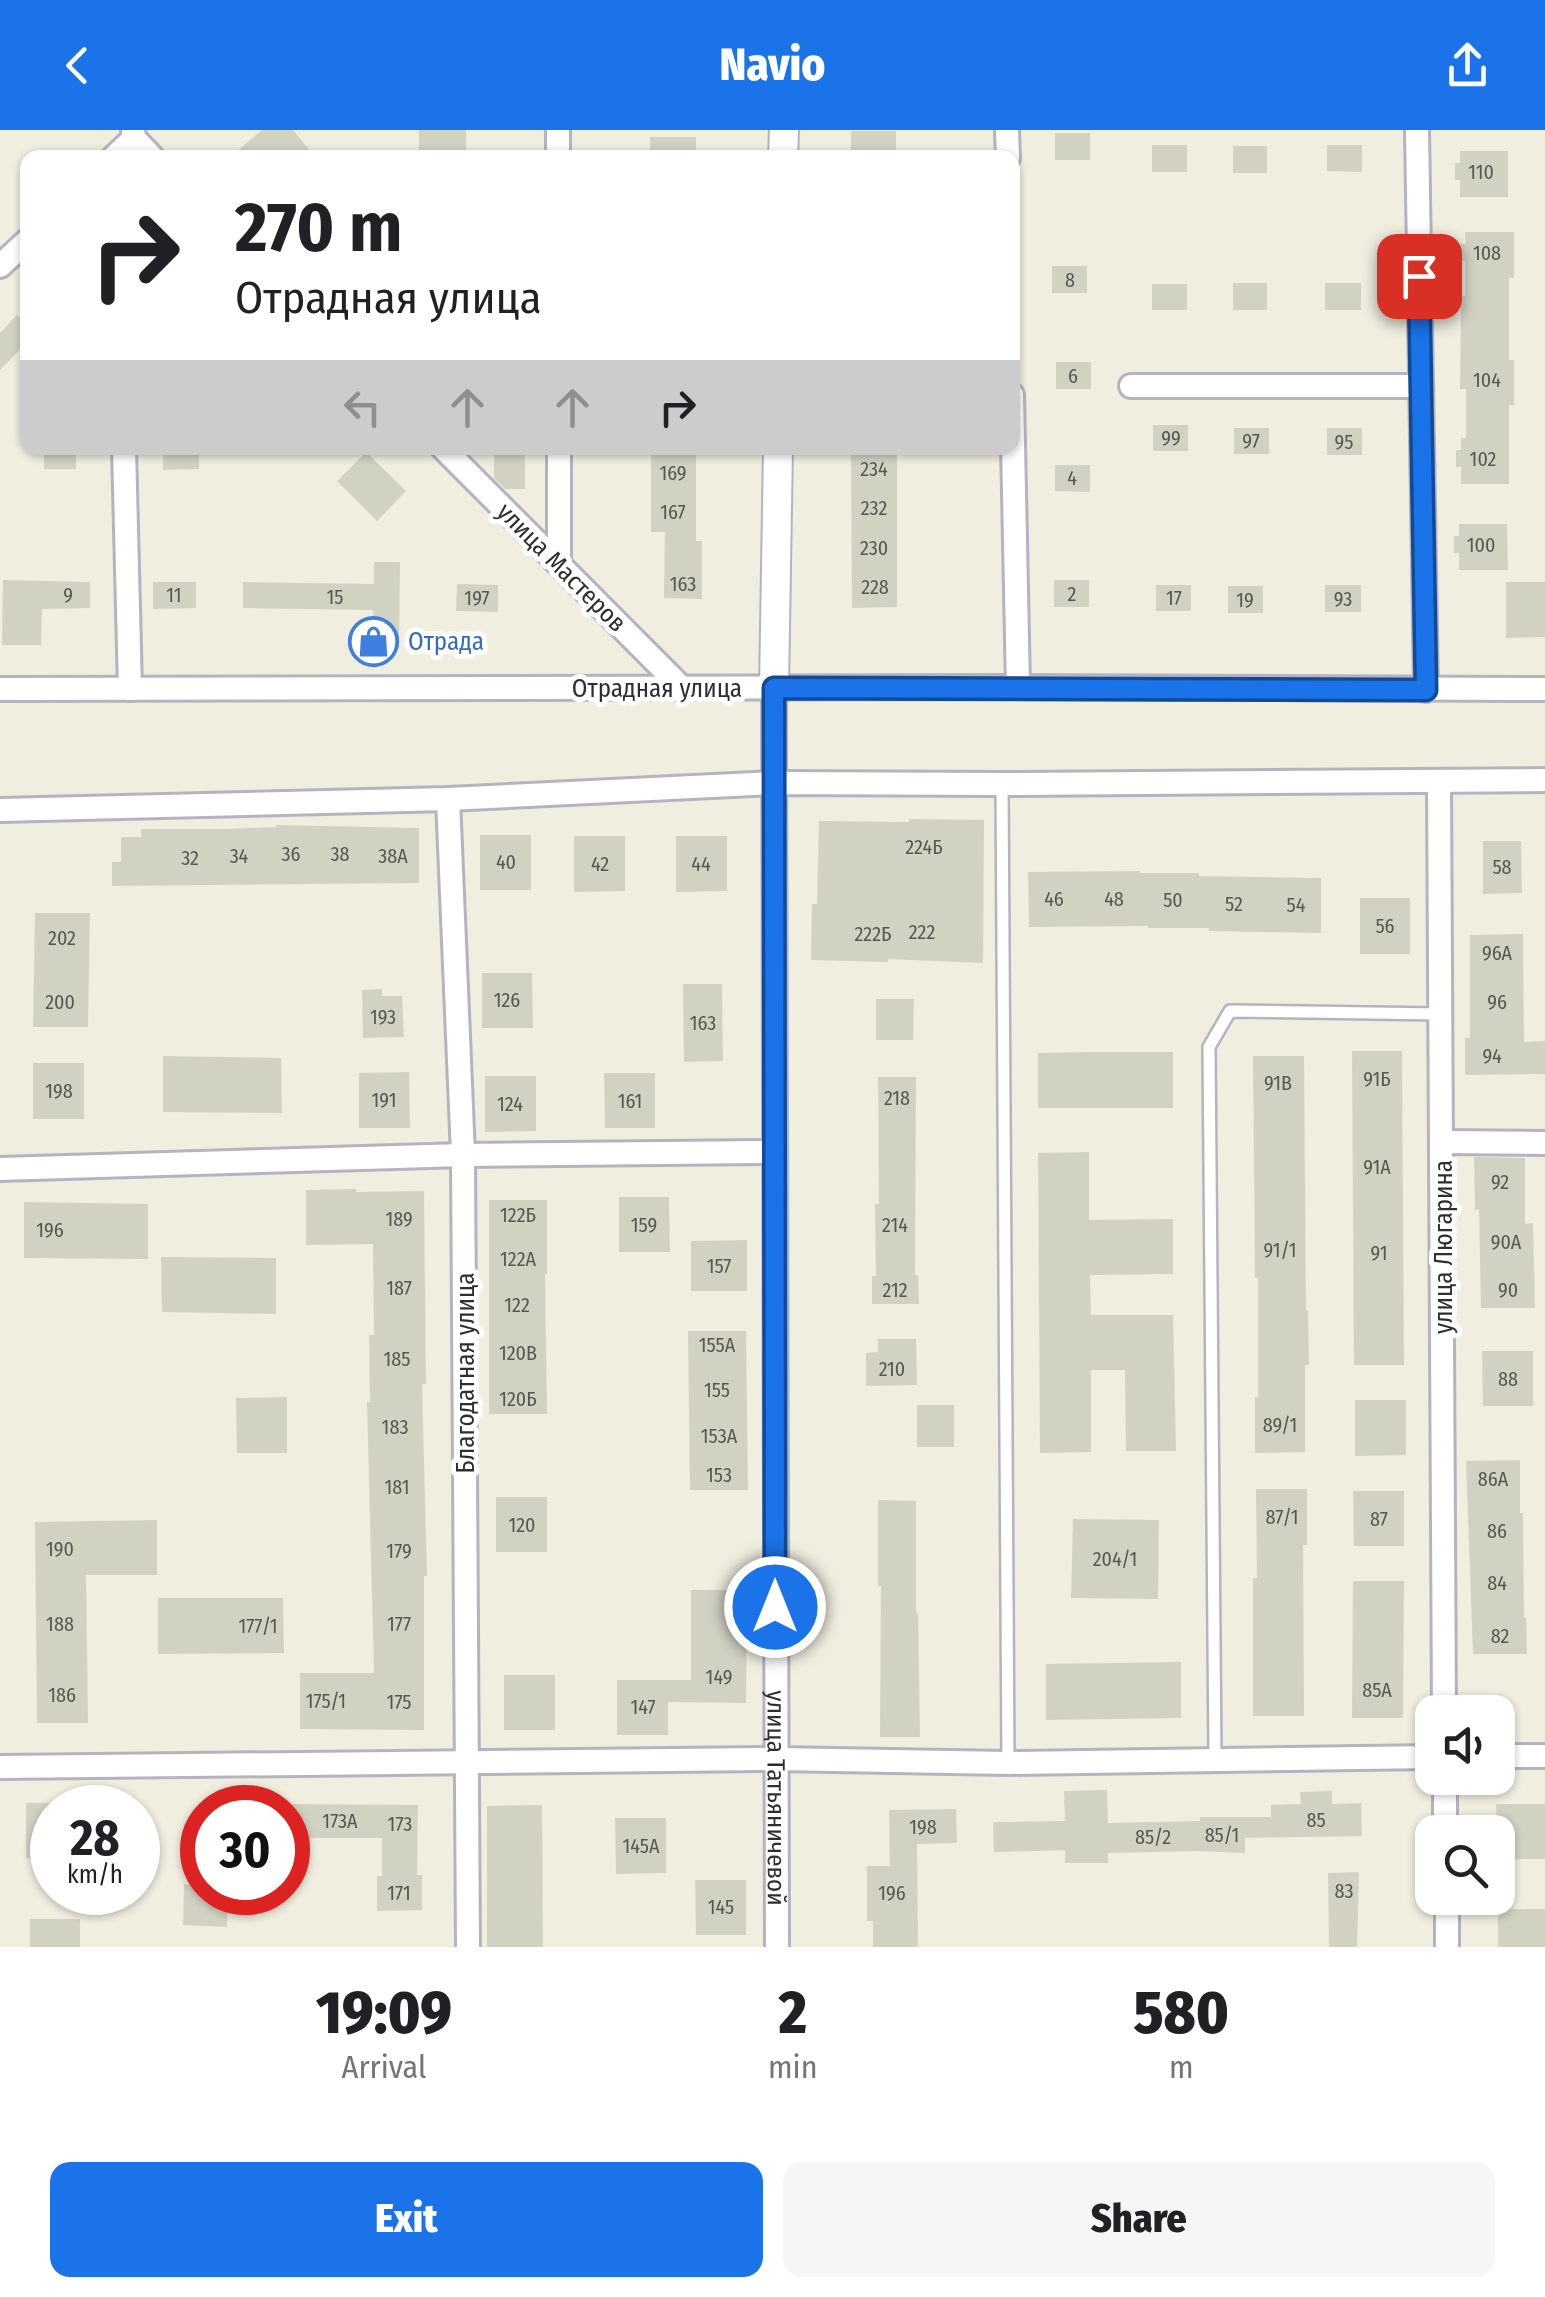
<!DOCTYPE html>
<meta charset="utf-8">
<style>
:root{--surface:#fff;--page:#f6f6f6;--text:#202124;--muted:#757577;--accent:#1a73e8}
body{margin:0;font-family:"Fira Sans Condensed",sans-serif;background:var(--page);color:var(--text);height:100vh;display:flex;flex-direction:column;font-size:38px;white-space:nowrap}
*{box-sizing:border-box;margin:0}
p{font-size:32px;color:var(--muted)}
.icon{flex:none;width:55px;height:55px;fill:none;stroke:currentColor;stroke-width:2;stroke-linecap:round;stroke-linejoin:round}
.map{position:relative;height:1817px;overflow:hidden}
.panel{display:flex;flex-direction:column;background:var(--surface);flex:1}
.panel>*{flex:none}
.guide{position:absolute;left:20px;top:20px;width:1000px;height:305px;border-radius:20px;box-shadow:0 2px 8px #0004;background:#fff;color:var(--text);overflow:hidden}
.controls{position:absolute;left:1415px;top:1565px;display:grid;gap:20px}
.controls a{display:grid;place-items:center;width:100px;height:100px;border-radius:20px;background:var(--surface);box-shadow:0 2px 8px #0004;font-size:50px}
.speed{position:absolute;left:30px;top:1655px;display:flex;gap:20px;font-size:50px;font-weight:700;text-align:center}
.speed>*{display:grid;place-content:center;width:130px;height:130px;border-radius:50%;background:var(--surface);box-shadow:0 2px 8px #0004;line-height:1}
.speed small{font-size:25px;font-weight:400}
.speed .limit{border:15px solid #d22;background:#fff;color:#111}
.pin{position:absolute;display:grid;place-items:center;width:85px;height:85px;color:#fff;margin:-42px;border-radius:20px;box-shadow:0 5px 15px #0006}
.me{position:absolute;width:110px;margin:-55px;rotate:0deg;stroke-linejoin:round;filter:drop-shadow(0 0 8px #0008)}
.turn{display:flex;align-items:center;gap:35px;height:210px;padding:0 50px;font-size:45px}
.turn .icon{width:130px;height:130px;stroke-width:2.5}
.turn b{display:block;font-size:70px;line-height:85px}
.lanes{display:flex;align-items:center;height:95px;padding:0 50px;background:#0003;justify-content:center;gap:50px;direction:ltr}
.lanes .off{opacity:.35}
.eta{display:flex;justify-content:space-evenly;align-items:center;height:170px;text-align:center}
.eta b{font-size:60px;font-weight:800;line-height:70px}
.action{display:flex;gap:20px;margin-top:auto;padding:20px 50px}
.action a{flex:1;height:115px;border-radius:20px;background:var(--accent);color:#fff;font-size:40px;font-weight:800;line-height:115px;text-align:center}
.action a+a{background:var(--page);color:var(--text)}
header{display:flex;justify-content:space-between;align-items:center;height:130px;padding:0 50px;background:var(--accent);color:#fff;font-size:45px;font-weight:800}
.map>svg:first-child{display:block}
.building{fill:#d2d2c3}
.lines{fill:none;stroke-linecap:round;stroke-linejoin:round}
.service-casing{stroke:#b5b3c2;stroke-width:16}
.minor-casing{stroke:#b5b3c2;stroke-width:28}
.tertiary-casing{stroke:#b5b3c2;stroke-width:32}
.service{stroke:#fff;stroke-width:11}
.minor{stroke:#fff;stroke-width:22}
.tertiary{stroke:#fff;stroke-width:28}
.route-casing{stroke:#114b97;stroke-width:25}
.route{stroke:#1a73e8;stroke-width:18}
.labels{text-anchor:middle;stroke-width:10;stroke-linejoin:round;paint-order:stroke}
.number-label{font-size:20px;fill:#575753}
.street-label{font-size:25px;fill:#2e2e2e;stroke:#fff}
.shop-label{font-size:25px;fill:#366cbe;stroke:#fff;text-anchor:start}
</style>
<header><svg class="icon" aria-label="back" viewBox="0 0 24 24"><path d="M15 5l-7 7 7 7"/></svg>Navio<svg class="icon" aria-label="share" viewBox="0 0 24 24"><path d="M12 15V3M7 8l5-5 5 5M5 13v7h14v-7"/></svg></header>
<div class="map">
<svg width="1545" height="1817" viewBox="0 0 1545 1817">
<rect width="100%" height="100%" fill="#f0eedf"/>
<!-- building -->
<g class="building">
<path d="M 262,0 L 293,0 L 316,28 L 229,28 Z"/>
<rect x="419" y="0" width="47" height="28"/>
<rect x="851" y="1" width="45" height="27"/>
<rect x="1055" y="3" width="35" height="27"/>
<rect x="650" y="7" width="46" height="21"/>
<rect x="1152" y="15" width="35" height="27"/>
<path d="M 1327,15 L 1362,15 L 1362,42 L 1327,41 Z"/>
<rect x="1233" y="16" width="34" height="27"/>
<path d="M 1460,21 L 1508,21 L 1508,67 L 1460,67 L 1460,50 L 1455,50 L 1455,33 L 1460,33 Z"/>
<path d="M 1465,102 L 1514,102 L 1514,148 L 1509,148 L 1509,230 L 1514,230 L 1514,275 L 1509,275 L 1509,354 L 1461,354 L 1461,337 L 1456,337 L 1456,320 L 1461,320 L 1461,308 L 1466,308 L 1466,259 L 1460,259 L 1461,166 L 1465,166 L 1465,131 L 1460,131 L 1460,114 L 1466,114 Z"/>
<rect x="1052" y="136" width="35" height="27"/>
<rect x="1233" y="153" width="34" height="27"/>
<rect x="1325" y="153" width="36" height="27"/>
<rect x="1152" y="154" width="35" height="26"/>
<path d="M 17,185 L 28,194 L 28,211 L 0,240 L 0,203 Z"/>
<rect x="1056" y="232" width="35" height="27"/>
<rect x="1153" y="295" width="35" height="26"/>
<rect x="1234" y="298" width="35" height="26"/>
<rect x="1327" y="298" width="35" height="27"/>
<rect x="44" y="318" width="32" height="21"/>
<path d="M 163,318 L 199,318 L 199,339 L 163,340 Z"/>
<path d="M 494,318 L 525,318 L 525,359 L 505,359 L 494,348 Z"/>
<path d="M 651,318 L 696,318 L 696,411 L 702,411 L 702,469 L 664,468 L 665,402 L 651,402 Z"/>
<path d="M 851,318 L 897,318 L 897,477 L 852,478 Z"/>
<path d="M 366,322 L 406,361 L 377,391 L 337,351 Z"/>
<path d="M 1055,335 L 1090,335 L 1090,362 L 1055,361 Z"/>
<path d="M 1459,394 L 1507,394 L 1508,440 L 1459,440 L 1459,423 L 1454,423 L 1454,406 L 1459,406 Z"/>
<path d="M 374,432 L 400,432 L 399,512 L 373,511 L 373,480 L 243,478 L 243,452 L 374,454 Z"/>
<path d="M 3,450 L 90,452 L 90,478 L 42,479 L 41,515 L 2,515 Z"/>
<rect x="1054" y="450" width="35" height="27"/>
<path d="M 153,452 L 196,452 L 196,478 L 153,479 Z"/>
<path d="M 1506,452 L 1545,452 L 1545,507 L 1506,508 Z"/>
<path d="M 457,454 L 498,455 L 498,482 L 456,481 Z"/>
<rect x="1156" y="455" width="35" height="26"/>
<rect x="1325" y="455" width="36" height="27"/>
<rect x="1228" y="456" width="35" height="27"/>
<path d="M 909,689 L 984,690 L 983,833 L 888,829 L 888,832 L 811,830 L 812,774 L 817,774 L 819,691 L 909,692 Z"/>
<path d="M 276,695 L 419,698 L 419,753 L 112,756 L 112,732 L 121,732 L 121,707 L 141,707 L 141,699 L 225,699 L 276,697 Z"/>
<rect x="480" y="705" width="51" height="55"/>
<path d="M 574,706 L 625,706 L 625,761 L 574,762 Z"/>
<path d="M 676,706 L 727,706 L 727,761 L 676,762 Z"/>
<path d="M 1483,711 L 1521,711 L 1522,763 L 1483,764 Z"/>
<path d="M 1140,741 L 1140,743 L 1199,743 L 1199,746 L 1321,748 L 1321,803 L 1209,801 L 1209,798 L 1148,798 L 1148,796 L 1029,797 L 1028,742 Z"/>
<rect x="1360" y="768" width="50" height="56"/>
<path d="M 35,783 L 90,783 L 88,897 L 33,897 Z"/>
<path d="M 1523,804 L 1524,912 L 1545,911 L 1545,944 L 1465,945 L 1465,908 L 1470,908 L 1470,805 Z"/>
<path d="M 482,843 L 532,843 L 533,898 L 482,898 Z"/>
<path d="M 683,854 L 722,854 L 723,931 L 684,932 Z"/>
<path d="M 382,859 L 382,866 L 402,866 L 404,907 L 363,908 L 362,860 Z"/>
<path d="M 876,869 L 914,869 L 913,910 L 876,910 Z"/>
<path d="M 1352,921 L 1402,921 L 1404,1235 L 1354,1235 Z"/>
<path d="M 1089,922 L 1173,922 L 1173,978 L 1038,978 L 1038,923 Z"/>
<path d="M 163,926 L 281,928 L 282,983 L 163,982 Z"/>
<path d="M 1253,926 L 1304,926 L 1306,1180 L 1308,1180 L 1309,1235 L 1305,1235 L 1305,1322 L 1255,1323 L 1255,1267 L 1258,1267 L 1258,1148 L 1255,1148 Z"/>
<rect x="33" y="933" width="51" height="56"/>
<path d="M 409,942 L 410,998 L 359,998 L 359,943 Z"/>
<path d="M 604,943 L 655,943 L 655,998 L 605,998 Z"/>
<path d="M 485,946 L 536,946 L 536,1001 L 485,1002 Z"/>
<path d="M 878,947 L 916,947 L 915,1145 L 918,1145 L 919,1174 L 872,1174 L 872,1146 L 876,1146 L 875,1074 L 879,1074 Z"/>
<path d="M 1089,1022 L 1089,1090 L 1173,1089 L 1173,1144 L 1090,1145 L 1091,1185 L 1173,1185 L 1176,1321 L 1126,1321 L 1125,1240 L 1091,1240 L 1091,1322 L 1040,1323 L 1038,1023 Z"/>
<path d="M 1474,1027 L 1525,1028 L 1525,1094 L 1533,1093 L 1535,1178 L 1481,1178 L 1479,1079 L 1475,1080 Z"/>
<path d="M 356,1059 L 356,1062 L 424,1061 L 426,1254 L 422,1254 L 427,1446 L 424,1446 L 424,1600 L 300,1599 L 300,1543 L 374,1543 L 367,1272 L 370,1272 L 369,1205 L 374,1205 L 373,1114 L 306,1115 L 306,1060 Z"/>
<path d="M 619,1067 L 669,1067 L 670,1122 L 619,1122 Z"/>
<path d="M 489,1070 L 547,1070 L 547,1144 L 545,1144 L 547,1284 L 489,1284 Z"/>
<path d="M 24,1072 L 148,1074 L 148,1129 L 24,1128 Z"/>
<path d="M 747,1110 L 747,1161 L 691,1161 L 691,1111 Z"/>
<path d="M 161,1127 L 276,1128 L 276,1184 L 162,1182 Z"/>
<path d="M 688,1201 L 746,1201 L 748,1360 L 690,1360 Z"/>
<path d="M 878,1209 L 916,1209 L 917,1255 L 866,1256 L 866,1223 L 878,1222 Z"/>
<path d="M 1482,1221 L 1533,1221 L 1533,1276 L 1483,1276 Z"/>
<path d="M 287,1267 L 287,1323 L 237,1323 L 236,1268 Z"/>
<path d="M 1355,1270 L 1406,1270 L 1406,1325 L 1355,1326 Z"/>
<rect x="917" y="1275" width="37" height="42"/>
<path d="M 1520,1330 L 1520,1383 L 1523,1383 L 1524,1488 L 1526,1488 L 1527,1524 L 1473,1524 L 1466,1331 Z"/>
<path d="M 1256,1359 L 1307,1359 L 1307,1415 L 1303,1415 L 1304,1586 L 1253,1586 L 1253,1448 L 1257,1448 Z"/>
<path d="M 1353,1361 L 1404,1361 L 1404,1416 L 1354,1416 Z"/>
<rect x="496" y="1367" width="51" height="55"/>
<path d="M 878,1370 L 916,1371 L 916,1483 L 918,1483 L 920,1607 L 880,1607 L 881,1456 L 878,1456 Z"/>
<path d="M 1073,1389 L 1159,1390 L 1158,1469 L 1071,1468 Z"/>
<path d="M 157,1390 L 157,1445 L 86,1445 L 88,1593 L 37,1593 L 35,1392 Z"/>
<path d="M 1353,1451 L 1404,1451 L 1403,1588 L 1352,1588 Z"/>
<path d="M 691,1460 L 747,1460 L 746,1573 L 668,1572 L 668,1605 L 617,1605 L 617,1550 L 691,1550 Z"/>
<path d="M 158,1468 L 283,1468 L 284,1523 L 158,1524 Z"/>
<path d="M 1181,1532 L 1181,1588 L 1046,1590 L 1046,1534 Z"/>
<rect x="504" y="1545" width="51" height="55"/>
<path d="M 1107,1660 L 1108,1693 L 1200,1691 L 1200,1687 L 1271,1687 L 1271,1675 L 1301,1674 L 1300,1662 L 1332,1661 L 1332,1674 L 1361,1673 L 1362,1706 L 1245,1708 L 1245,1723 L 1199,1721 L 1108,1723 L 1108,1733 L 1065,1733 L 1065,1720 L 994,1722 L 993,1692 L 1065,1691 L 1064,1661 Z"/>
<rect x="26" y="1673" width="26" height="55"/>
<path d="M 288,1674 L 418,1675 L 417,1745 L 422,1745 L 422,1780 L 377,1781 L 377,1746 L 382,1746 L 382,1708 L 288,1708 Z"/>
<path d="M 1496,1674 L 1545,1674 L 1545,1729 L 1498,1729 Z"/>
<path d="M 542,1675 L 543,1817 L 487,1817 L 487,1676 Z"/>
<path d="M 956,1679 L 957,1713 L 917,1714 L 918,1817 L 873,1817 L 873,1791 L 867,1791 L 867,1736 L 890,1736 L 889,1680 Z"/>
<path d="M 615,1688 L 666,1688 L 666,1743 L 616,1744 Z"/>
<path d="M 1359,1742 L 1357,1817 L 1329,1817 L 1328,1743 Z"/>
<path d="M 695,1750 L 746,1750 L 746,1805 L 696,1805 Z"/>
<path d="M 184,1754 L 202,1755 L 202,1762 L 228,1762 L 227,1797 L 183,1795 Z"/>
<rect x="1498" y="1779" width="47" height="38"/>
<rect x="30" y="1789" width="50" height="28"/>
</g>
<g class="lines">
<defs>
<g id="service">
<path d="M 1002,654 L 1008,1633"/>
<path d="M 1215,1629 L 1209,917 L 1230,881 L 1440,884"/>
</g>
<g id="minor">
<path d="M 133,0 L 134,8 L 153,28"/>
<path d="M 558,0 L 558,28"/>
<path d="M 1007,0 L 1008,28"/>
<path d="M 1417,0 L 1426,560"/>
<path d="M 113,28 L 134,8"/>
<path d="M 0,136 L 28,110"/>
<path d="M 1131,256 L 1420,256"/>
<path d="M 1012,265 L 1018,557"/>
<path d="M 124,318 L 130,559"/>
<path d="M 443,318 L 681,557"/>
<path d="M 559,318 L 559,434"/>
<path id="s1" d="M 774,558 L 777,1817"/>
<path d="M 0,559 L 1018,557 L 1545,559"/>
<path d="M 1439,651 L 1444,1582"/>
<path d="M 448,669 L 463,1025 L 468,1817"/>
<path d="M 0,680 L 448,669 L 775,653 L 1002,654 L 1545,650"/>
<path d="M 1442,1012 L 1545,1013"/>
<path d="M 0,1039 L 463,1025 L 775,1022"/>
<path d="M 1498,1626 L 1545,1626"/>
<path d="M 0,1637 L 775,1629 L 1008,1633 L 1432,1627"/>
<path d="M 1445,1648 L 1445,1702"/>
<path d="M 1447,1768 L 1447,1817"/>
</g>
<g id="tertiary">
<path d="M 783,28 L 784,0"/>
<path d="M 774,558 L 778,318"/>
</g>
</defs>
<!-- service casing -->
<use href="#service" class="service-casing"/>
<!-- minor casing -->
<use href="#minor" class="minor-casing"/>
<!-- tertiary casing -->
<use href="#tertiary" class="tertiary-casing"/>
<!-- service -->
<use href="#service" class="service"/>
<!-- minor -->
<use href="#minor" class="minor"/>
<!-- tertiary -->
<use href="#tertiary" class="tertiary"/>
</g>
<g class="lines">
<defs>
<path id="route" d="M 775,1477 L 774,558 L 1426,560 L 1419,146"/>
</defs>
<!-- route casing -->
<use href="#route" class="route-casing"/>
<!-- route -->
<use href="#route" class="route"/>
</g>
<!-- icons -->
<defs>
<symbol id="shop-ring" viewBox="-11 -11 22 22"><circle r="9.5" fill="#fff" stroke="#3f7fe0" stroke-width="1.5"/><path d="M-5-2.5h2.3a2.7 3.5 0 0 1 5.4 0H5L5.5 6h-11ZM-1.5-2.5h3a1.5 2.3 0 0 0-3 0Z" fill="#3f7fe0"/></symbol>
</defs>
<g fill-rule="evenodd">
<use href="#shop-ring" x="346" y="484" width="55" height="55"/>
</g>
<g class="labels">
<!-- number labels -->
<g class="number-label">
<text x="1481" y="49">110</text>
<text x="1487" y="130">108</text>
<text x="1070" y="157">8</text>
<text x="1073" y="253">6</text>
<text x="1487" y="257">104</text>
<text x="1171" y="315">99</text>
<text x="1251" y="318">97</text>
<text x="1344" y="319">95</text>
<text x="1483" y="336">102</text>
<text x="874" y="346">234</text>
<text x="673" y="350">169</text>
<text x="1072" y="355">4</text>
<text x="874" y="385">232</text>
<text x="673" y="389">167</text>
<text x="1481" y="422">100</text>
<text x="874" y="425">230</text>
<text x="683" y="461">163</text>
<text x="875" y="464">228</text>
<text x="1072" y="471">2</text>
<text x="68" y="472">9</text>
<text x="174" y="472">11</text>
<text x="335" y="474">15</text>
<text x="477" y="475">197</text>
<text x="1174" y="475">17</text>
<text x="1343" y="476">93</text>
<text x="1245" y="477">19</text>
<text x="924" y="724">224Б</text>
<text x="291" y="731">36</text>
<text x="340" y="731">38</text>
<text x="239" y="733">34</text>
<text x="393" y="733">38А</text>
<text x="190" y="735">32</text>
<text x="506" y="739">40</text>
<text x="600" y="741">42</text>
<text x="701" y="741">44</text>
<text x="1502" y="744">58</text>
<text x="1054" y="776">46</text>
<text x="1114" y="776">48</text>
<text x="1173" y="777">50</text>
<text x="1234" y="781">52</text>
<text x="1296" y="782">54</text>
<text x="1385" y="803">56</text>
<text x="922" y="809">222</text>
<text x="873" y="811">222Б</text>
<text x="62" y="815">202</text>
<text x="1497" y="830">96А</text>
<text x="507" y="877">126</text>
<text x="60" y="879">200</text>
<text x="1497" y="879">96</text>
<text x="383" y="894">193</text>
<text x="703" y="900">163</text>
<text x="1492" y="933">94</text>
<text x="1377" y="956">91Б</text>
<text x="1278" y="960">91В</text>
<text x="59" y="968">198</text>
<text x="897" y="975">218</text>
<text x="384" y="977">191</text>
<text x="630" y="978">161</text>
<text x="510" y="981">124</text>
<text x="1377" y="1044">91А</text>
<text x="1500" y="1059">92</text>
<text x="518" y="1092">122Б</text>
<text x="399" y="1096">189</text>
<text x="644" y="1102">159</text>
<text x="895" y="1102">214</text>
<text x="50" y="1107">196</text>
<text x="1506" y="1119">90А</text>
<text x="1280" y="1127">91/1</text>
<text x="1379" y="1130">91</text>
<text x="518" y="1136">122А</text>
<text x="719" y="1143">157</text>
<text x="399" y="1165">187</text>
<text x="895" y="1167">212</text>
<text x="1508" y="1167">90</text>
<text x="517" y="1182">122</text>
<text x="717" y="1222">155А</text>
<text x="518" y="1230">120В</text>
<text x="397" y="1236">185</text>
<text x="892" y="1246">210</text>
<text x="1508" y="1256">88</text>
<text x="717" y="1267">155</text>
<text x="518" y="1276">120Б</text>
<text x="1280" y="1302">89/1</text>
<text x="395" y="1304">183</text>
<text x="719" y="1313">153А</text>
<text x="719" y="1352">153</text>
<text x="1493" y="1356">86А</text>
<text x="397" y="1364">181</text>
<text x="1282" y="1394">87/1</text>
<text x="1379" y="1396">87</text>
<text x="522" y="1402">120</text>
<text x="1497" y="1408">86</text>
<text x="60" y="1426">190</text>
<text x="399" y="1428">179</text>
<text x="1115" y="1436">204/1</text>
<text x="1497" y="1460">84</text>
<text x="60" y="1501">188</text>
<text x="399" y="1501">177</text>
<text x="258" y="1503">177/1</text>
<text x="1500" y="1513">82</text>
<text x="719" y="1554">149</text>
<text x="1377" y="1567">85А</text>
<text x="62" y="1572">186</text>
<text x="326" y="1578">175/1</text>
<text x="399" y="1579">175</text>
<text x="643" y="1584">147</text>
<text x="1316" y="1697">85</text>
<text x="340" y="1698">173А</text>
<text x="400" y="1701">173</text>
<text x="923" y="1704">198</text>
<text x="1222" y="1712">85/1</text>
<text x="1153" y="1714">85/2</text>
<text x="641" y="1723">145А</text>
<text x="1344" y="1768">83</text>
<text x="399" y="1770">171</text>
<text x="892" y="1770">196</text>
<text x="721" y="1784">145</text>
</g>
<!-- street labels -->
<g class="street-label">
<text transform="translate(562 437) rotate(45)" y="9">улица Мастеров</text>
<text x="657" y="567">Отрадная улица</text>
<text transform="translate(1443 1117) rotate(-90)" y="9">улица Люгарина</text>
<text transform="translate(465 1243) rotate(-90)" y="9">Благодатная улица</text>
<text dy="9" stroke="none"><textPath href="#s1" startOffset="1110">улица Татьяничевой</textPath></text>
</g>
<!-- shop labels -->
<g class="shop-label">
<text x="408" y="520">Отрада</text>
</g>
</g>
</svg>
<div class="controls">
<a><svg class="icon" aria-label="sound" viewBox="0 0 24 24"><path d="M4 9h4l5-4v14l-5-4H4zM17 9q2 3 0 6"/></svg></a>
<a><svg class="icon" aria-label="search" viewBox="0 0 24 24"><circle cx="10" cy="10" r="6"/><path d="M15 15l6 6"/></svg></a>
</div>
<div class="speed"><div>28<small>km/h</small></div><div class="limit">30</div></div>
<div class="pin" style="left:1419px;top:146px;background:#d93025"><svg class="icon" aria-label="arrive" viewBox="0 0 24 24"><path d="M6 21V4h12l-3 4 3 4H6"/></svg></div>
<svg class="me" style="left:775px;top:1477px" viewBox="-20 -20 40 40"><circle r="17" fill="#1a73e8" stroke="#fff" stroke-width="3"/><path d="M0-11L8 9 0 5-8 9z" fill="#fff"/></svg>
<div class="guide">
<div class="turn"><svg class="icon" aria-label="right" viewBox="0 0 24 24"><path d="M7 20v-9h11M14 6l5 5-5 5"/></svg><div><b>270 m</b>Отрадная улица</div></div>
<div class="lanes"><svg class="icon off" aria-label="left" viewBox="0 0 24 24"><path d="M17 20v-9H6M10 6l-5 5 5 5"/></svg><svg class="icon off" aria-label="ahead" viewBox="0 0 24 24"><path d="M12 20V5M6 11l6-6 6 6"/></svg><svg class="icon off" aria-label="ahead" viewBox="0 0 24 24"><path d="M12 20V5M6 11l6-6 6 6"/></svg><svg class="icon" aria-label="right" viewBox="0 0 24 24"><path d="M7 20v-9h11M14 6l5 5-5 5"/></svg></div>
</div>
</div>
<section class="panel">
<div class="eta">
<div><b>19:09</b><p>Arrival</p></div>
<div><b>2</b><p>min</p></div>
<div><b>580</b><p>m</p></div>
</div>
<div class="action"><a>Exit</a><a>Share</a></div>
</section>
